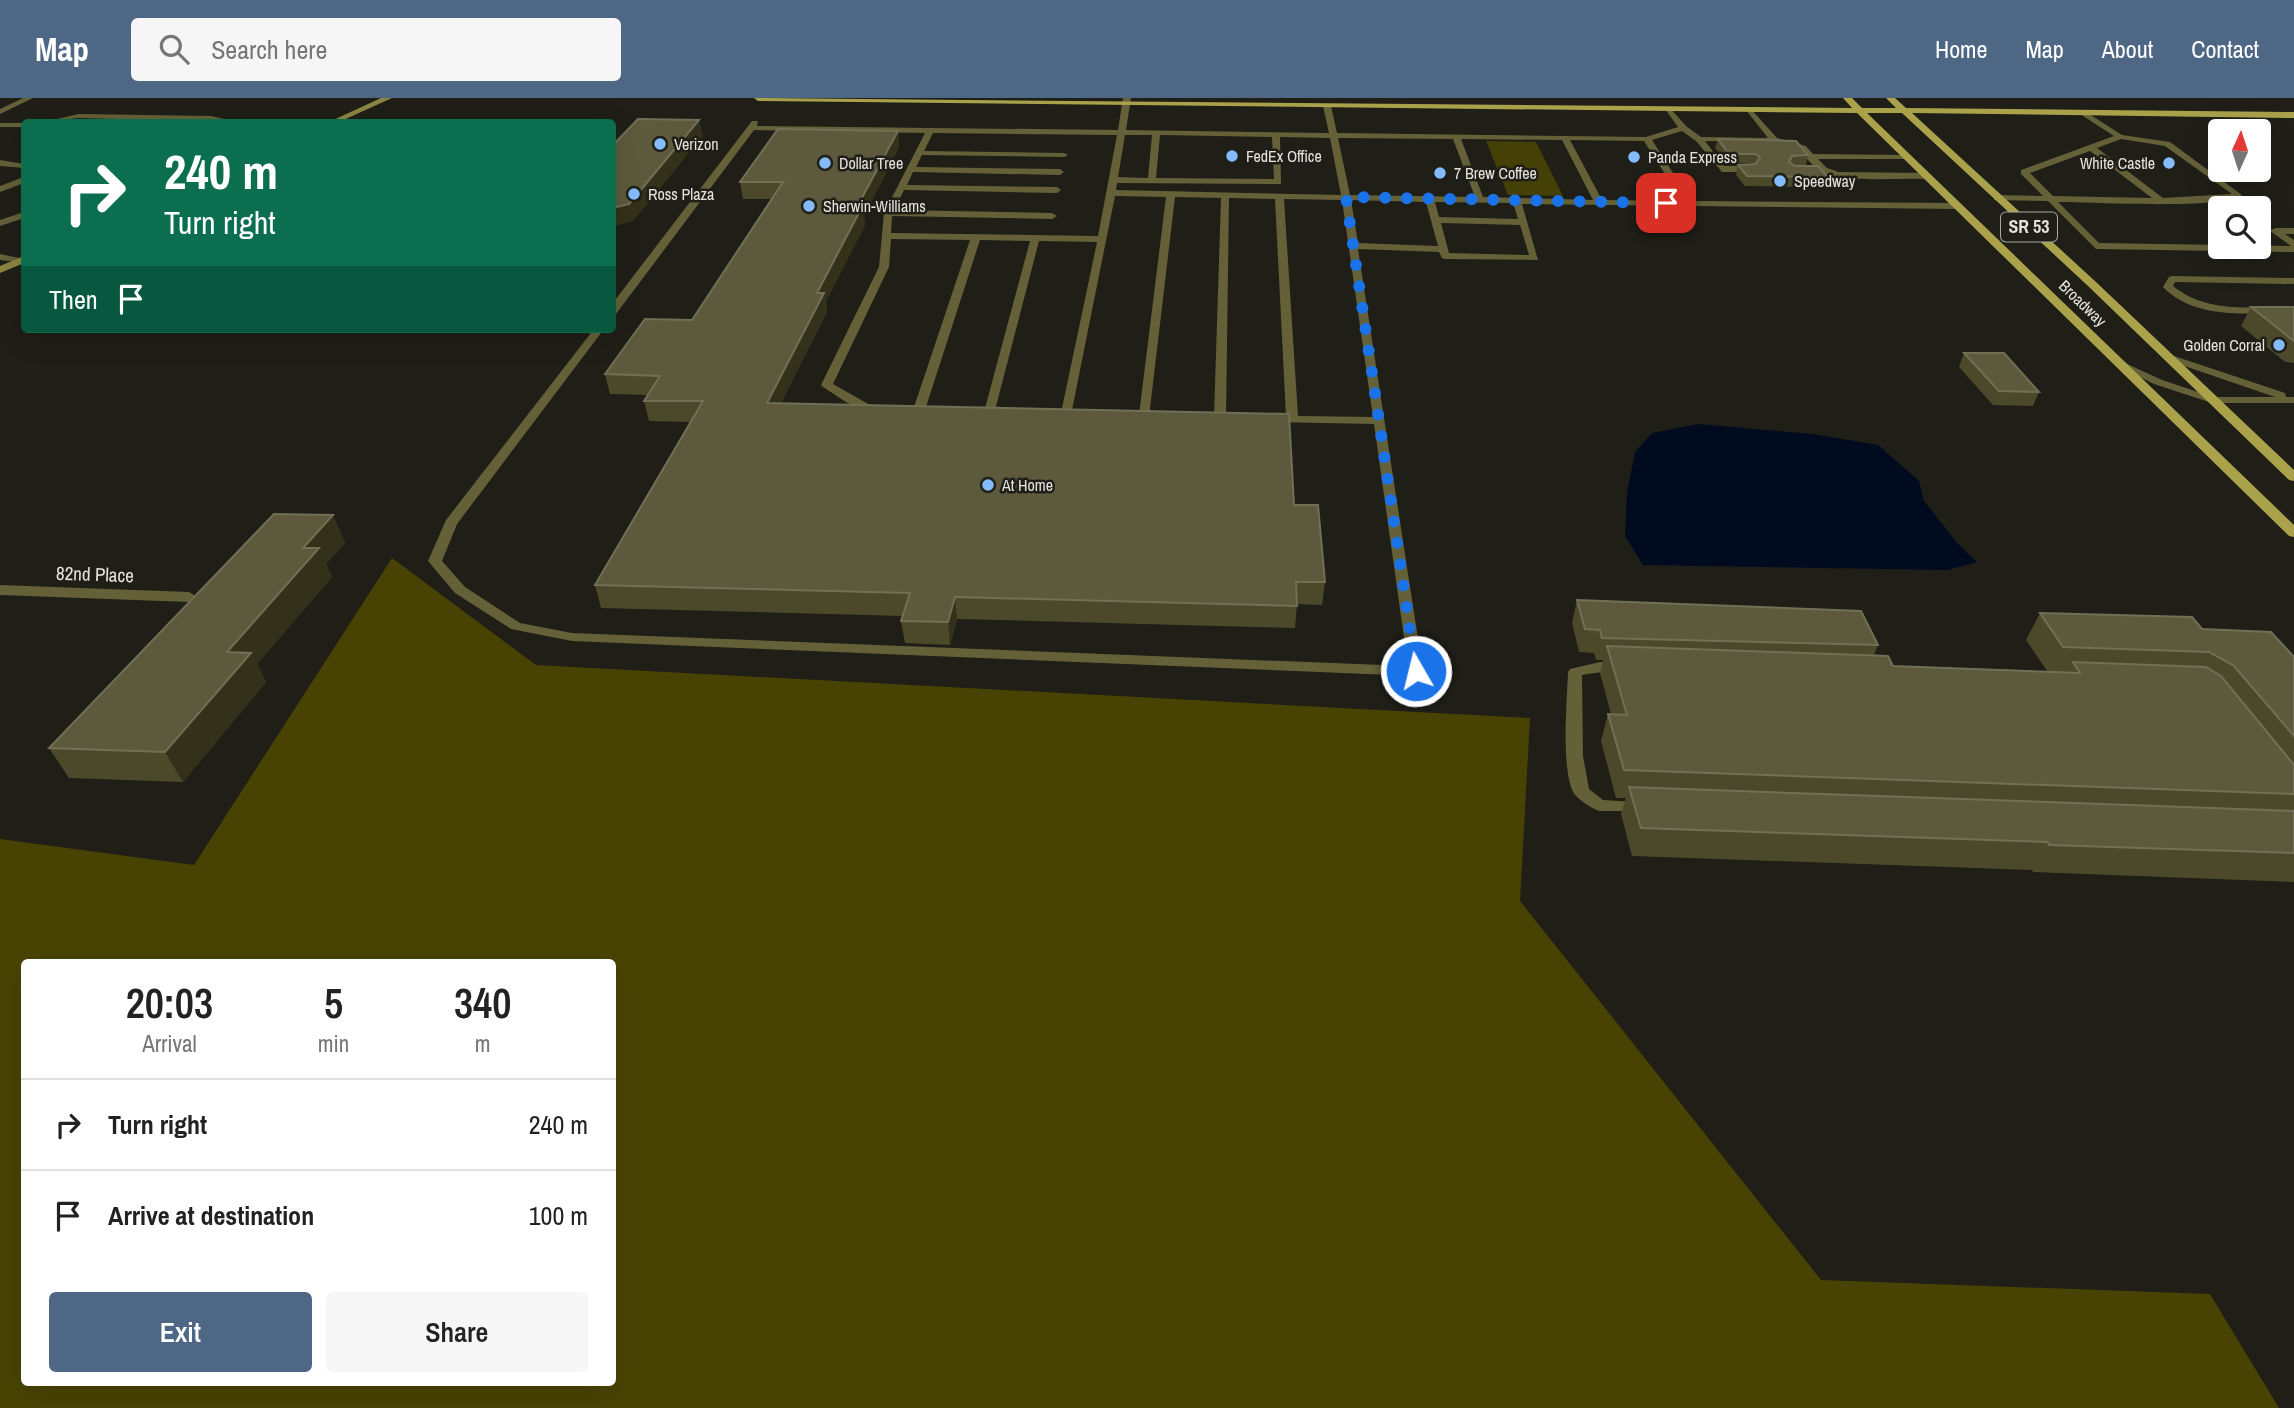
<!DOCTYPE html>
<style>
:root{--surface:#fff;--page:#f6f6f6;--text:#222;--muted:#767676;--line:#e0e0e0;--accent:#4e6784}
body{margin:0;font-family:"Archivo Narrow",sans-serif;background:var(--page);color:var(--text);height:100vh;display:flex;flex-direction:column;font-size:26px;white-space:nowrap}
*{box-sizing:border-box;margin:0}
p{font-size:23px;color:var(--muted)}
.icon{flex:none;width:38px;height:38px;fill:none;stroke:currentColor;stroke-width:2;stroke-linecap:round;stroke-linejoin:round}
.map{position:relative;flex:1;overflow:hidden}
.details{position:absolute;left:21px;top:861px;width:595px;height:427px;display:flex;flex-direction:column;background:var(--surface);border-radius:7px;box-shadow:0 7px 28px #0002}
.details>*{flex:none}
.hud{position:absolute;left:21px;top:21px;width:595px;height:214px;border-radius:7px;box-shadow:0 7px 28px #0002;background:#0b6e4f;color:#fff;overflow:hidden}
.needle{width:46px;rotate:3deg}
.controls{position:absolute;left:2208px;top:21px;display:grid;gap:14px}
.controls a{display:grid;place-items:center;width:63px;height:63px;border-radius:7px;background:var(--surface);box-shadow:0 7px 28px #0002;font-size:35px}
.pin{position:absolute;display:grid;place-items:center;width:60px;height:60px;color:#fff;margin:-30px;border-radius:14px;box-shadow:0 4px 10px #0006}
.me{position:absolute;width:77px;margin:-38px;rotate:352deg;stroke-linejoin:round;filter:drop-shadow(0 0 5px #0008)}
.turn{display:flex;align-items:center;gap:24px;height:147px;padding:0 28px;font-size:32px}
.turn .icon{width:91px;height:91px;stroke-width:2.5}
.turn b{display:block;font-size:49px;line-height:60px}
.then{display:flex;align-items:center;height:66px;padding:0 28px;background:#0003;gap:14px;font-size:26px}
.eta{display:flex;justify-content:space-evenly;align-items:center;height:119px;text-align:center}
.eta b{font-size:42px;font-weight:600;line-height:49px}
.cta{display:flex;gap:14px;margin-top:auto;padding:14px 28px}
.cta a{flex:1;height:80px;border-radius:7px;background:var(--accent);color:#fff;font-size:28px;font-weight:600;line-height:80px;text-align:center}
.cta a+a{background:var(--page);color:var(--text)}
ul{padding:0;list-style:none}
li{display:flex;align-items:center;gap:21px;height:91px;padding:0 28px;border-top:2px solid var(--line)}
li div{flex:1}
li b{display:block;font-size:26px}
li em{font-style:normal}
header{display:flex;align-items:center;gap:42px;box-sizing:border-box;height:98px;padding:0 35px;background:var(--accent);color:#fff}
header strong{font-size:33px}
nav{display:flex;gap:38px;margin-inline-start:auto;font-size:24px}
.search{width:490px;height:63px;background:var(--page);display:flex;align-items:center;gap:18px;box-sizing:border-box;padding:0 24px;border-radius:7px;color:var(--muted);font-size:26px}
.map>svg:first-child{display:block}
.green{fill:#454006}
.forest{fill:#494303;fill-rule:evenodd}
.water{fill:#000b20}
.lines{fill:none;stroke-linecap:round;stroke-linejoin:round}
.lane{fill:#646038;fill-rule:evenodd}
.street{fill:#646038;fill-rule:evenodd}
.secondary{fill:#8b8543;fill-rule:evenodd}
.primary{fill:#aaa24a;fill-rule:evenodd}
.wall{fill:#4b4929}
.shaded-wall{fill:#333119}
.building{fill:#5c593c;stroke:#716f56;stroke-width:2}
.route{stroke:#1a73e8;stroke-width:12;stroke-dasharray:0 21.6}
.poi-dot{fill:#84bcfb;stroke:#1f1e17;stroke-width:2.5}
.labels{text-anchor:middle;stroke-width:5;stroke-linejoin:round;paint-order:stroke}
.far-poi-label{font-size:16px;fill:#e4e4df;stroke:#1f1e17;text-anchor:start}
.far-street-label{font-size:16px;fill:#e4e4df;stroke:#1f1e17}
.shield{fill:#1f1e17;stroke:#a9a9a3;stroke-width:2}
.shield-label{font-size:18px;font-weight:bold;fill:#e4e4df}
.street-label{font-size:19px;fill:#e4e4df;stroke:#1f1e17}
</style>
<header>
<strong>Map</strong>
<div class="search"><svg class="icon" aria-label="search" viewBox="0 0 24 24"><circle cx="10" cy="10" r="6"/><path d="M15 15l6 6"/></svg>Search here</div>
<nav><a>Home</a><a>Map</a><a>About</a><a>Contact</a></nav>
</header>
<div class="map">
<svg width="2294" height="1310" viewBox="0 0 2294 1310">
<rect width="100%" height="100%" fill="#1f1e17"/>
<!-- green -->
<path class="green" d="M 1486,43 L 1536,44 L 1563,98 L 1508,97 Z"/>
<!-- forest -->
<path class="forest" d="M 392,460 L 536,567 L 1530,620 L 1520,803 L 1821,1182 L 2210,1196 L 2279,1310 L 0,1310 L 0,741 L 194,767 ZM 24,864 L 612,864 L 612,1284 L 24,1284 Z"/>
<!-- water -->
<path class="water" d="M 1698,326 L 1813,336 L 1878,347 L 1919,383 L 1924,403 L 1958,446 L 1977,464 L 1948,472 L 1643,467 L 1625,438 L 1627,395 L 1635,354 L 1652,335 Z"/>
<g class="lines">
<!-- lane -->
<g class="lane">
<path d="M 23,0 L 33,0 L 0,16 L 0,11 Z"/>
<path d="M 1123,0 L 1131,0 L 1126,32 L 1329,35 L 1323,8 L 1327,6 L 1331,8 L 1337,35 L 1646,39 L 1678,29 L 1665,11 L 1669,9 L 1686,28 L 1701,39 L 1768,40 L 1746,12 L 1750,10 L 1777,40 L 1806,48 L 1813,56 L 1907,57 L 1911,59 L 1907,61 L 1818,61 L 1827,70 L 1839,74 L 1925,75 L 1929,78 L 1925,81 C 1902,80 1837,85 1821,73 C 1801,60 1809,54 1781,46 L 1777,48 L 1772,44 L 1705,43 L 1724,68 L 1752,68 L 1756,71 L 1752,74 L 1722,74 L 1696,43 L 1682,33 L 1652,42 L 1691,103 L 1957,105 L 1961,108 L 1957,111 L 1522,106 L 1538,162 L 1445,161 L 1442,160 L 1439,154 L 1358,151 L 1423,573 L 1416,578 L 572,543 L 511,531 L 455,495 L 428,463 L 446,422 L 594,231 L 604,231 L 457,426 L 442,463 L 465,489 L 520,525 L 572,535 L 1408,568 L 1374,326 L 1267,324 L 1261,321 L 1267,318 L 1286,318 L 1275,101 L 1229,100 L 1226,319 L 1220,322 L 1214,319 L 1221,100 L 1175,99 L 1149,319 L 1139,317 L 1166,99 L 1115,98 L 1071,317 L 1061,315 L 1097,144 L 1039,143 L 994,316 L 984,314 L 1030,143 L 980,142 L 925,312 L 919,315 L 913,312 L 970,142 L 891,141 L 889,169 L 833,286 L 870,307 L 887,311 C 869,323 839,299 823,289 L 821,287 L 879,169 L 884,115 L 925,35 L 754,32 L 616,216 L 612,217 L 612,206 L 752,23 L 758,23 L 757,28 L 1118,32 ZM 933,35 L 1117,37 L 1098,138 L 891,135 L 892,118 L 1052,121 L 1057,118 L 1052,115 L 894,112 L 904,92 L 1057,95 L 1061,92 L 1057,89 L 907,87 L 913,74 L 1060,77 L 1064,74 L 1060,71 L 916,69 L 922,57 L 1064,59 L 1068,57 L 1064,55 L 924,53 ZM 1125,37 L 1152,37 L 1148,80 L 1118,79 ZM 1160,37 L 1272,39 L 1274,81 L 1156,80 ZM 1280,39 L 1330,40 L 1341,97 L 1116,92 L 1117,85 L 1281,86 ZM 1338,40 L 1453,41 L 1475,99 L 1350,97 ZM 1461,41 L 1562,42 L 1593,102 L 1483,99 ZM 1570,42 L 1644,43 L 1682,103 L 1602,102 ZM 1284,101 L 1342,102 L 1373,319 L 1298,318 ZM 1351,102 L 1426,104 L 1438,148 L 1358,145 ZM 1435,104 L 1513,105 L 1518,121 L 1439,119 ZM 1441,125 L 1520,127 L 1529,157 L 1449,155 Z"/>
<path d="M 2086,14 L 2122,37 L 2170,44 L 2242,97 C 2221,112 2091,104 2058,104 L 2099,145 L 2291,148 L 2270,133 L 2275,130 L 2294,130 L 2294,136 L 2285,136 L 2294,142 L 2294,154 L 2096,151 L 2048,103 L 1994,102 L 1994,98 L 1997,97 L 2043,98 L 2021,76 L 2021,72 L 2114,38 L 2083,18 ZM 2121,41 L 2165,48 L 2232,96 L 2163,100 L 2097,50 ZM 2090,53 L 2152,100 L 2053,98 L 2030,75 Z"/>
<path d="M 78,16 L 211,18 L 238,24 L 78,20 L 45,24 Z"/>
<rect x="0" y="25" width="24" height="4"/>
<path d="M 0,62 L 24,66 L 24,70 L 0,68 Z"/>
<path d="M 21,80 L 24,80 L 24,85 L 0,94 L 0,88 Z"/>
<path d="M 24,114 L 24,120 L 0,128 L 0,122 Z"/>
<path d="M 0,156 L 24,161 L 24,165 L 0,162 Z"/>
<path d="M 2172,178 L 2294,180 L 2294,186 L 2175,184 L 2173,188 C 2208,216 2253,209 2294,208 L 2294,214 C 2251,215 2196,223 2163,189 L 2169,179 Z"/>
<path d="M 2168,256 L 2285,295 L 2286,299 L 2294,299 L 2294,305 L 2212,305 L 2154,286 L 2116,267 L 2125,265 L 2162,282 L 2213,299 L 2275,299 L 2164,261 L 2163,259 Z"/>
<path d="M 1600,564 L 1620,565 L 1627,569 C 1621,574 1594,574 1582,577 L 1583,658 L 1589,691 L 1603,702 L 1651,705 L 1653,709 L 1651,713 L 1599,713 C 1591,710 1577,701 1573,694 C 1561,667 1567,604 1568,574 L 1570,571 Z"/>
</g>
<!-- street -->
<path class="street" d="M 0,487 L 189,494 L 197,499 L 189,504 L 0,497 Z"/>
<!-- secondary -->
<g class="secondary">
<path d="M 381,0 L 392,0 L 339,24 L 329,24 Z"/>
<path d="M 24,158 L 24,165 L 0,175 L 0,168 Z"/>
</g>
<!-- primary -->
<path class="primary" d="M 754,0 L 1852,10 L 1843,0 L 1852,0 L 1862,10 L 1896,10 L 1886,0 L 1895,0 L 1906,10 L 2294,14 L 2294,20 L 1912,15 L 2096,184 L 2294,372 L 2294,383 L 2289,382 L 2088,188 L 1902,15 L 1867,15 L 2294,427 L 2294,439 L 2289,438 L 1857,15 L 758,3 Z"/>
</g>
<!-- wall -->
<g class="wall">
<path d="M 898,33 L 899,49 L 864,118 L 865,127 L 826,203 L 827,214 L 781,305 L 1294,407 L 1325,484 L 1322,507 L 1297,506 L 1295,530 L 957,521 L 950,547 L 905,545 L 901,523 L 903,518 L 601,510 L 595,487 L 691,324 L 649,323 L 644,303 L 647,297 L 610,296 L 605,276 L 692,222 L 772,101 L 743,101 L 740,84 Z"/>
<path d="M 1718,41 L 1808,57 L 1806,67 L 1794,67 L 1828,79 L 1825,89 L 1745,88 L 1736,77 L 1738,67 L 1754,67 L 1752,65 L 1727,65 L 1715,50 Z"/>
<path d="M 2251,209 L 2294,209 L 2294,265 L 2285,264 L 2241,228 Z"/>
<path d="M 1964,255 L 2039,294 L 2033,308 L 1993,307 L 1959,269 Z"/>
<path d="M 333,417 L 345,445 L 326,466 L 332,479 L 257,566 L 266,584 L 183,684 L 69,680 L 49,650 Z"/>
<path d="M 1577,502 L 1878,547 L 1874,557 L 1893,568 L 2047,573 L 2026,542 L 2040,515 L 2202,531 L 2294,559 L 2294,784 L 2033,774 L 2032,772 L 1632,758 L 1621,716 L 1626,700 L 1616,700 L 1601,643 L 1608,616 L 1611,616 L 1600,575 L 1603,562 L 1596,562 L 1594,555 L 1579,554 L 1572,525 Z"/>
</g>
<!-- shaded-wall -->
<g class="shaded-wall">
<path d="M 699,22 L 703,38 L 633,123 L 612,129 L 612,110 Z"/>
<path d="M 898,33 L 899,49 L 864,118 L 865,127 L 826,203 L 827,214 L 771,325 L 767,305 L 857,109 Z"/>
<path d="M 333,417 L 345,445 L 326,466 L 332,479 L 257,566 L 266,584 L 183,684 L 165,654 L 227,554 L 303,450 Z"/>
<path d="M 955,499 L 957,521 L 950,547 L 948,524 Z"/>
</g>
<!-- building -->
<g class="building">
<path d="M 638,21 L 699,22 L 629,106 L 612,110 L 612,48 Z"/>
<path d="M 778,31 L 898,33 L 857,109 L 862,109 L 817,195 L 824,195 L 767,305 L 1289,316 L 1294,407 L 1318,407 L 1325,484 L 1296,484 L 1297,508 L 955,499 L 948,524 L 901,523 L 910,495 L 595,487 L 703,303 L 644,303 L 660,278 L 605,276 L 645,221 L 692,222 L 783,84 L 740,84 Z"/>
<path d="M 1718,41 L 1796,43 L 1808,57 L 1792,58 L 1789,64 L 1795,68 L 1818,68 L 1828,79 L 1747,78 L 1738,67 L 1756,66 L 1760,59 L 1755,56 L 1729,56 Z"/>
<path d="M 2251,209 L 2294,209 L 2294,243 Z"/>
<path d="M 1964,255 L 2004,255 L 2039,294 L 1999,293 Z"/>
<path d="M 274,416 L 333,417 L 303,450 L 319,450 L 227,554 L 251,555 L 165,654 L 49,650 Z"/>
<path d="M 1577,502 L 1861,513 L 1878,547 L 1602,540 L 1600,532 L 1585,531 Z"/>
<path d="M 2040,515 L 2192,519 L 2202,531 L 2271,534 L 2294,559 L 2294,638 L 2234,568 L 2209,554 L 2063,549 Z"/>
<path d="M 1607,548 L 1888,558 L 1893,568 L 2080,575 L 2073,564 L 2206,569 L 2221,578 L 2294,667 L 2294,696 L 1624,672 L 1608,616 L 1627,617 Z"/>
<path d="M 1629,689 L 2294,713 L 2294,755 L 2049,747 L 2048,744 L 1641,730 Z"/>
</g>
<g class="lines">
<!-- route -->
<path class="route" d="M 1416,573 L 1346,99 L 1666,105"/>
</g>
<!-- markers -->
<g class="poi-dot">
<circle cx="660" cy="46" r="7"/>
<circle cx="1232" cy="58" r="7"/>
<circle cx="1634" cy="59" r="7"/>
<circle cx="825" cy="65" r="7"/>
<circle cx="2169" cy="65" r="7"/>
<circle cx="1440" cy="75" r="7"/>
<circle cx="1780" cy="83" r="7"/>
<circle cx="634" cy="96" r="7"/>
<circle cx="809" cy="108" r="7"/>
<circle cx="2279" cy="247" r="7"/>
<circle cx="988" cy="387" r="7"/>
</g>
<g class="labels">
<!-- far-poi labels -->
<g class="far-poi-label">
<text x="674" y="52">Verizon</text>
<text x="1246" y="64">FedEx Office</text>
<text x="1648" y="65">Panda Express</text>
<text x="839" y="71">Dollar Tree</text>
<text x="2155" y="71" text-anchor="end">White Castle</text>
<text x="1454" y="81">7 Brew Coffee</text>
<text x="1794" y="89">Speedway</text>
<text x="648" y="102">Ross Plaza</text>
<text x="823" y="114">Sherwin-Williams</text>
<text x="2265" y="253" text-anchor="end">Golden Corral</text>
<text x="1002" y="393">At Home</text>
</g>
<!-- far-street labels -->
<g class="far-street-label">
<text transform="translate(2083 205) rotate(44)" y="6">Broadway</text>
</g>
<!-- shield labels -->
<rect class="shield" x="2001" y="114.5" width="56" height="29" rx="5"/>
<g class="shield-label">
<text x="2029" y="135">SR 53</text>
</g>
<!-- street labels -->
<g class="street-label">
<text transform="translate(95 476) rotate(2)" y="7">82nd Place</text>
</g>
</g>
</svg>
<div class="controls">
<a><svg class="needle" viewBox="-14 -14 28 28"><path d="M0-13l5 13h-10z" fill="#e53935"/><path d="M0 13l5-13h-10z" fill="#767676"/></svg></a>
<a><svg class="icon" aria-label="search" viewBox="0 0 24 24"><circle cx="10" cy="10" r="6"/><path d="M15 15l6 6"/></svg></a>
</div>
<div class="pin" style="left:1666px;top:105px;background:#d93025"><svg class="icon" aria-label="arrive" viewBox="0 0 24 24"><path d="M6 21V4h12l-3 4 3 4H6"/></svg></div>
<svg class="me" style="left:1416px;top:573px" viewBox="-20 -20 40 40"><circle r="17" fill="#1a73e8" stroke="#fff" stroke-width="3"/><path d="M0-11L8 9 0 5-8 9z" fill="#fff"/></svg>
<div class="hud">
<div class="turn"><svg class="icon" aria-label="right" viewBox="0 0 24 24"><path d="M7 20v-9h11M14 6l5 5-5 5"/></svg><div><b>240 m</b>Turn right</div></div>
<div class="then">Then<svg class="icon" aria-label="arrive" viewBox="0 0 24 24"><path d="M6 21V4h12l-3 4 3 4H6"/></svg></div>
</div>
<section class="details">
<div class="eta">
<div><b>20:03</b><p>Arrival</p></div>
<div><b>5</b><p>min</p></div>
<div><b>340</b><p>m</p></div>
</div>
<ul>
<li><svg class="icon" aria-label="right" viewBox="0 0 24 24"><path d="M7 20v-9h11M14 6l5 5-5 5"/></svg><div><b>Turn right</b></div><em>240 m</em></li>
<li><svg class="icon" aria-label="arrive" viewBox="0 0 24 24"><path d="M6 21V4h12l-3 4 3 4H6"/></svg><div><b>Arrive at destination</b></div><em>100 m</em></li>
</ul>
<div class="cta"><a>Exit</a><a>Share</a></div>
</section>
</div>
